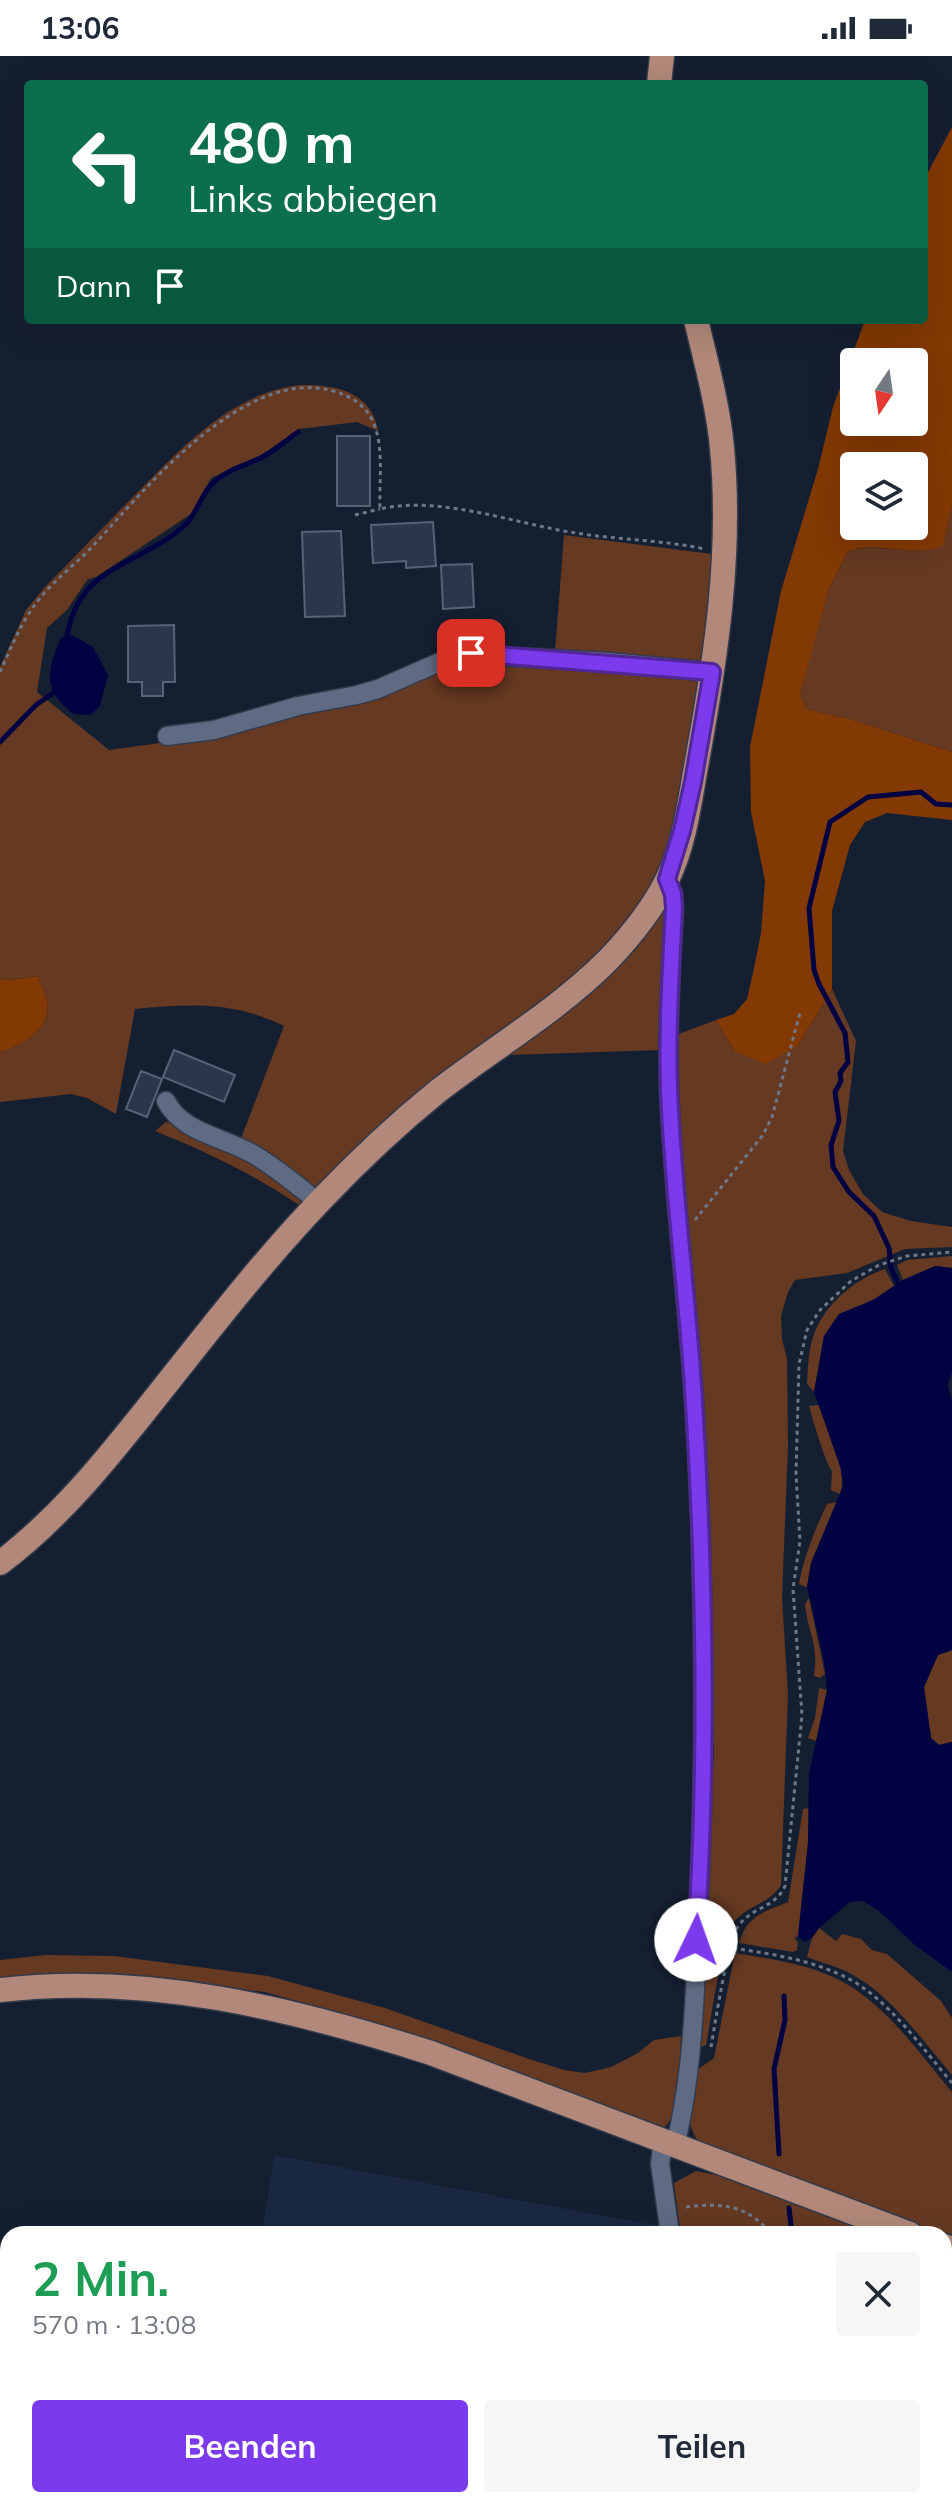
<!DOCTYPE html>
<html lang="de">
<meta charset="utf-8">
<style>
:root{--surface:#fff;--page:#f6f6f7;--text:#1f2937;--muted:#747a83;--accent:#7c3aed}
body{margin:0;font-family:Mulish,sans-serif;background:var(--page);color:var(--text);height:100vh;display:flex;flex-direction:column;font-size:30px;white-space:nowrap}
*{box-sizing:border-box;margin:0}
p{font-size:26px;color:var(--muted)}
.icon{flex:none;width:44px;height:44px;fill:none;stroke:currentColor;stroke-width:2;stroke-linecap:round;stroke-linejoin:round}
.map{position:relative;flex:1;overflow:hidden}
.side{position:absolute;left:0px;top:2170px;width:952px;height:282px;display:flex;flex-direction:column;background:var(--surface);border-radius:24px 24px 0 0;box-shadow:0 8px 32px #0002}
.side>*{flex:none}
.top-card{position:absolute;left:24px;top:24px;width:904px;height:244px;border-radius:8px;box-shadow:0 8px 32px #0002;background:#0b6e4f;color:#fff;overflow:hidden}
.needle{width:52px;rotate:193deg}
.controls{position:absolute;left:840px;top:292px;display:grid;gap:16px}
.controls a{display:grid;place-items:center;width:88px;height:88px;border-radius:8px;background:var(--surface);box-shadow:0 8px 32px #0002;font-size:40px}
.pin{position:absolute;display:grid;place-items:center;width:68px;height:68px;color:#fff;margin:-34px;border-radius:16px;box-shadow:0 4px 12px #0006}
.me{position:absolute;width:88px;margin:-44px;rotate:3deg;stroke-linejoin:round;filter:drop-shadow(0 0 6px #0008)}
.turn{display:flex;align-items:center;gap:28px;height:168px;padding:0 32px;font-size:36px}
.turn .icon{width:104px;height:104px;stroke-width:2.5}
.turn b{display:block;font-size:56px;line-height:68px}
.then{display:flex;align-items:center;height:76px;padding:0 32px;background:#0003;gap:16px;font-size:30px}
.round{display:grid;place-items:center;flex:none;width:84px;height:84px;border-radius:8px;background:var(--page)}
.summary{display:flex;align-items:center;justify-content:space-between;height:136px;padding:0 32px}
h1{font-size:48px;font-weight:700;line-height:60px;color:#1e9e55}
.action{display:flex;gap:16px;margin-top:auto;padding:16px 32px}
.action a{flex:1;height:92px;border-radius:8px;background:var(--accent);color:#fff;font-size:32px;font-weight:700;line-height:92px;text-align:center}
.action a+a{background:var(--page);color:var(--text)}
.status{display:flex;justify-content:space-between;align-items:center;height:56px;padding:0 40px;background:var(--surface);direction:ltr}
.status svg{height:22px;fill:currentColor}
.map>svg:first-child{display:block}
.built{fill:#1a2841}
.green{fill:#653922}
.forest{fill:#823903;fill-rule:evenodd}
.water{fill:#000241}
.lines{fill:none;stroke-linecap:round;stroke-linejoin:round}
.stream{stroke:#000241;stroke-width:5}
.building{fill:#2b364b;stroke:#556278;stroke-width:2}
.minor-casing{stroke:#333a4b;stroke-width:21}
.major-casing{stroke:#333a4b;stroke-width:27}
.path{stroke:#6f7889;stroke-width:3;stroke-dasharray:4 4;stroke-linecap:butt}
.minor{stroke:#5e6b83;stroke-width:18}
.major{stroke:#b18879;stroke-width:24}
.route-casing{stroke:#51269a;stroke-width:20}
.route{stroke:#7c3aed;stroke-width:14}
</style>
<div class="status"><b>13:06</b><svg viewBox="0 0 49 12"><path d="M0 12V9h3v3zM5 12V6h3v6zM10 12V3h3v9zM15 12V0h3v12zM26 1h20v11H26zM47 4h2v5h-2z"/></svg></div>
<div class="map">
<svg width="952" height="2451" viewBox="0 0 952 2451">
<rect width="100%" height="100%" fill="#151f32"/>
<!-- built -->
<g class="built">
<path d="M 274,2099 L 681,2174 L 681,2178 L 262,2178 Z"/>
<path d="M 239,2444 L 677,2444 L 677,2451 L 238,2451 Z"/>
</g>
<!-- green -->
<g class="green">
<path d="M 300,329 C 334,328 372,335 378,375 L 357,366 L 299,373 L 261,399 L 211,422 L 191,458 L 96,521 L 88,523 L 67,554 L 47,572 L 37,636 L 109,694 L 196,682 L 463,600 L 689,617 L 701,624 L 670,792 L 650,836 L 633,861 L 588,910 L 318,1135 L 240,1085 L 284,970 C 232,945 190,948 135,953 L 116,1058 L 87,1042 L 71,1038 L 0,1046 L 0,996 C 24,990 52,972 47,944 C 45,936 41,928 38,920 L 10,924 L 0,923 L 0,611 L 26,554 L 45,531 C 74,502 102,472 131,443 C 179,395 229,337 300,329 Z"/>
<path d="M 952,450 L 952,696 L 850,663 L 806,653 L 800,638 L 815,580 L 829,533 L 848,495 C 879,485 913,503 943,489 Z"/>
<path d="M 564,479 L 712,498 L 706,603 L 697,608 L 555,596 Z"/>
<path d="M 664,850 L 667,853 L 661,994 L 505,999 Z"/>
<path d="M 832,933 L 856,985 L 843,1095 L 849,1114 L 863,1138 L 882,1156 L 911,1165 L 952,1171 L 952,1191 L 905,1193 L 847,1217 L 795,1224 L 788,1236 L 781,1260 L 782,1283 L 787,1303 L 788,1390 L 782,1542 L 788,1638 L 781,1829 C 771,1847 746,1850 733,1867 C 722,1884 711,1964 706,1989 L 699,1992 L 714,1694 L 710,1488 L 676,1027 L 676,979 L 716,964 L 734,995 L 798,990 Z"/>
<path d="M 166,1066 C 220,1078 263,1111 306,1144 L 302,1151 C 255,1119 207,1096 155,1075 Z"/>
<path d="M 952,1200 L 952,1212 L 935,1210 L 903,1224 L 897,1209 L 907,1204 Z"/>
<path d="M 885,1213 L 894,1230 L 873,1244 L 839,1258 L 824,1280 L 814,1336 L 807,1328 C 808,1314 808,1299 812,1285 C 820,1252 854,1223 885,1213 Z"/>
<path d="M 819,1349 C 826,1371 849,1417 840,1438 L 831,1434 L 832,1415 C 826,1409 812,1361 809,1350 Z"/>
<path d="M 837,1446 L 811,1507 L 807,1531 L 799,1528 C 804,1500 815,1474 827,1448 Z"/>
<path d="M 809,1542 L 825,1618 L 820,1622 L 814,1620 C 819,1586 808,1579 805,1548 Z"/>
<path d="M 952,1594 L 952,1686 L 939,1689 L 931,1682 L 924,1631 L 938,1599 Z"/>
<path d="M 819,1632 L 827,1634 L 816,1685 L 808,1682 L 815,1662 Z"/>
<path d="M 809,1752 L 808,1787 L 798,1880 L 794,1882 L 798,1886 L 797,1894 L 793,1896 L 739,1887 C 746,1860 764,1856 788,1846 L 803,1753 Z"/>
<path d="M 819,1872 L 836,1885 L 842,1878 L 861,1883 L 872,1894 L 887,1898 L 941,1945 L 952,1962 L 952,2019 C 921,1983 888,1934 843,1914 C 832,1909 819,1906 807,1901 L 812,1882 Z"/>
<path d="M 735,1897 C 770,1903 811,1908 843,1926 C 888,1951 919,1997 952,2036 L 952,2187 L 944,2184 L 944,2178 L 929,2178 L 698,2085 C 682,2063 692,2040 697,2014 L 714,2002 Z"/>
<path d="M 45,1899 L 114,1900 L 268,1920 L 385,1952 L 529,2003 L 564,2014 L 585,2017 L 611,2011 L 638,1997 L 654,1984 L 681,1980 C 680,2005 682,2054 665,2071 L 644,2069 L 469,1998 L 380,1968 L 265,1936 L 141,1921 L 0,1923 L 0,1904 Z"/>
<path d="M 696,2115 L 716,2119 L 873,2178 L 681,2178 L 674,2127 Z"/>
<path d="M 944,2205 L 952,2208 L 952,2451 L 677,2451 L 677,2444 L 944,2444 Z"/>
</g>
<!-- forest -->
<g class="forest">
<path d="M 952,71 L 952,450 L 943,490 C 913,503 879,484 848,495 L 829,533 L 800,638 L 806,653 L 850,663 L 952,696 L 952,764 L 887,757 L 865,766 L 850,789 L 832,855 L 832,933 L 798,990 L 766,1008 L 734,995 L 716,964 L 734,958 L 747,943 L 753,917 L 761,877 L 765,825 L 751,756 L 750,691 L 781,535 L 818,413 L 833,351 L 865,264 L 924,264 L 924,124 ZM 854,306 L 914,306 L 914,366 L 854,366 ZM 854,410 L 914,410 L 914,470 L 854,470 Z"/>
<path d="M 38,920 C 41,928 45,936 47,944 C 52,972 24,990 0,996 L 0,923 L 10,924 Z"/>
</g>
<!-- water -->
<g class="water">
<path d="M 72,579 L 93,591 L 108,619 L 100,650 L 91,659 L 74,658 C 42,635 47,615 61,581 Z"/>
<path d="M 935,1210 L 952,1212 L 952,1316 L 948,1329 L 952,1346 L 952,1594 L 938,1599 L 924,1631 L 931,1682 L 939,1689 L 952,1686 L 952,1916 L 916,1890 L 879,1855 L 863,1845 L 850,1846 L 819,1872 L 812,1882 L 804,1886 L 798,1880 L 808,1787 L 809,1718 L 827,1634 L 824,1605 L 807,1531 L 811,1507 L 843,1430 L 841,1413 L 814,1336 L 824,1280 L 839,1258 L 873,1244 L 903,1224 Z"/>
</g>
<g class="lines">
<!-- stream -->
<g class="stream">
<path d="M 67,580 C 80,505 142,511 187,467 C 198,455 202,436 214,426 C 230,411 250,409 268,398 C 279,391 288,383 298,376"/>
<path d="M 0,686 L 36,649 L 53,637"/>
<path d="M 898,1227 L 891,1212 L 889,1192 L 874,1160 L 849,1136 L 833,1111 L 831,1089 L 839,1065 L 835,1036 L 841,1025 L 840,1017 L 848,1006 L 845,977 L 819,928 L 814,914 L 809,852 L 830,766 L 868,741 L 921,736 L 936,748 L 952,749"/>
<path d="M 779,2098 L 774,2013 L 785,1964 L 784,1940"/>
<path d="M 789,2152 L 792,2178"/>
<path d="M 789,2451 L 790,2444"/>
</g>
</g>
<!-- building -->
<g class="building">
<rect x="337" y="380" width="33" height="70"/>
<path d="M 433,466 L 436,510 L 406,512 L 406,505 L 373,507 L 371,469 Z"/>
<path d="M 341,475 L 345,560 L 305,561 L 302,476 Z"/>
<path d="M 472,508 L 474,551 L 443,553 L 441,509 Z"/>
<path d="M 174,569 L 175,626 L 163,626 L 163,640 L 142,640 L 142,626 L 128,626 L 128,570 Z"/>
<path d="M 174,994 L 235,1019 L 224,1046 L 163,1021 Z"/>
<path d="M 141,1015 L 162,1023 L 147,1061 L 126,1053 Z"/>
</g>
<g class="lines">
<defs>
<g id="minor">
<path d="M 167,680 L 214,674 L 298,650 L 357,639 L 378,633 L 458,598 L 610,606 L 712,616"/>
<path d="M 667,823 L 673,838 L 674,852 C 671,912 667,972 669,1033 C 673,1136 687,1240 694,1343 C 704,1501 706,1659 700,1817 C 696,1903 696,2007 675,2090"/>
<path d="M 166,1045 C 182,1077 224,1081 253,1098 C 277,1112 297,1129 318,1146"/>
<path d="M 663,2086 L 660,2108 L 670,2178"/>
<path d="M 0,2410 L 8,2412"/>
<path d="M 104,2444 L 121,2451"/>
<path d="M 246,2451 L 248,2444"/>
<path d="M 670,2451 L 671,2444"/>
</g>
<g id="major">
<path d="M 659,28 L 662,0"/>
<path d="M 0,1507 C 60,1462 107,1403 153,1345 C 207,1277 260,1208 320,1145 C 357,1106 396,1069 438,1035 C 495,991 557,955 608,904 C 630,881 653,852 667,824 C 685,788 690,743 697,705 C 716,601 732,497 722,392 C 718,349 706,306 696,264"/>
<path d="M 0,1934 C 148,1917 291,1952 431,1997 L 910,2178"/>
<path d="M 944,2190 L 952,2193"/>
</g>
</defs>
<!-- minor casing -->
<use href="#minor" class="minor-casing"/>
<!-- major casing -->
<use href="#major" class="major-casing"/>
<!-- path -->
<g class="path">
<path d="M 355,459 L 380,453"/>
<path d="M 0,616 C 9,596 18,574 30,556 C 47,529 72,512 93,490 C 146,432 245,310 333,335 C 351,340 367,350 374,368 C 384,392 379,427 380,453 C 441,439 515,468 576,477 C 619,484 663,484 705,493"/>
<path d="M 695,1164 L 763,1079 L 772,1061 L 800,957"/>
<path d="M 733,1892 C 770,1898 807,1903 841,1919 C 885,1938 922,1992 952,2027"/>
<path d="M 711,1991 C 715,1968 728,1883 739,1869 C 754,1850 775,1852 785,1830 L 802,1659 L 793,1533 L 800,1485 L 796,1418 L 799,1308 L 807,1274 L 820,1254 L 851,1225 L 879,1209 L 907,1200 L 952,1196"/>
<path d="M 686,2151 C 718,2147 744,2148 767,2173"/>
</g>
<!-- minor -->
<use href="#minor" class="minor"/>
<!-- major -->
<use href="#major" class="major"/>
</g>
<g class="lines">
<defs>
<path id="route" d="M 471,597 L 712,616 L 693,726 L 682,775 L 667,823 L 673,838 L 674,852 C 671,912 667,973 669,1033 C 673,1138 688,1242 694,1346 C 705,1525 708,1705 696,1884"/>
</defs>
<!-- route casing -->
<use href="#route" class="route-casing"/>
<!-- route -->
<use href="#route" class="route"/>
</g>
</svg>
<div class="controls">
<a><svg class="needle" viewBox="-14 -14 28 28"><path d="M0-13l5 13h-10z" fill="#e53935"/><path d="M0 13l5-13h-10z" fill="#747a83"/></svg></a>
<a><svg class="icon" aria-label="layers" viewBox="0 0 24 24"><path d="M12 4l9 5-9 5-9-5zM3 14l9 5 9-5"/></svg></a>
</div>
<div class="pin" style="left:471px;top:597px;background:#d93025"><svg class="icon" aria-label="arrive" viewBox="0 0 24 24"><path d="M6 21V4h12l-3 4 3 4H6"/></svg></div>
<svg class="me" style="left:696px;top:1884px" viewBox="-20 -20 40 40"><circle r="19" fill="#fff"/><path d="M0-13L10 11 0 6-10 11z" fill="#7c3aed"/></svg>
<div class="top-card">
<div class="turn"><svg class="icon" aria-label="left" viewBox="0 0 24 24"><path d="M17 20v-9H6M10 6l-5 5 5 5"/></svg><div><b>480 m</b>Links abbiegen</div></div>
<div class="then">Dann<svg class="icon" aria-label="arrive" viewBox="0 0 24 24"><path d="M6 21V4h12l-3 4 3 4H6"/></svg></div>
</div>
<section class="side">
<div class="summary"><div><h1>2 Min.</h1><p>570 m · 13:08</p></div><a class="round"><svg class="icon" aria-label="close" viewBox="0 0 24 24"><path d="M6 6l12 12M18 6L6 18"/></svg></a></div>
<div class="action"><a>Beenden</a><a>Teilen</a></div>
</section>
</div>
